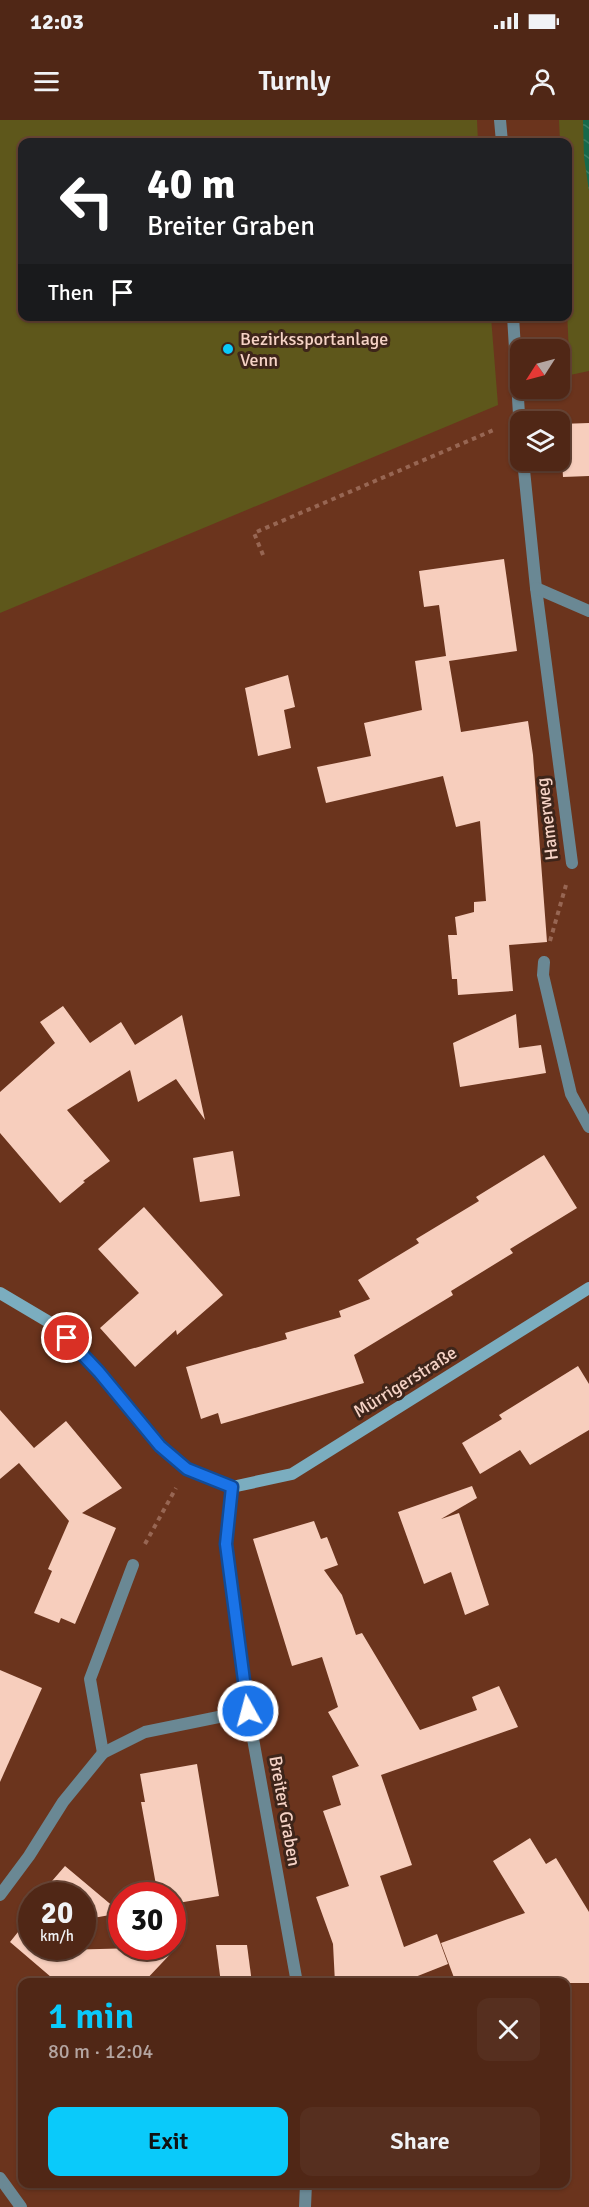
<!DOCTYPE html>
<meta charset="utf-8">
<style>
:root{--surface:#502716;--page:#562f1f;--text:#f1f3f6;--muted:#b4a5a1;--line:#674435;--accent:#0acafa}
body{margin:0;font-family:Signika,sans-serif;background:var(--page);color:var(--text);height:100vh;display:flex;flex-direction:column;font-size:22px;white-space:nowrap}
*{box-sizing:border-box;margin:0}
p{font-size:20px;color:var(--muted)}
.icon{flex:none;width:33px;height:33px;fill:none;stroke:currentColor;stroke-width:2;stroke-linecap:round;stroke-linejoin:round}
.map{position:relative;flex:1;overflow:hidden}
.details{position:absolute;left:18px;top:1858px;width:552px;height:210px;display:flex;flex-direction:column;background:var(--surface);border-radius:12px;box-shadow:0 2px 4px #0004,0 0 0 2px var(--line)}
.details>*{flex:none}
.banner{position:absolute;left:18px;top:18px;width:554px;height:183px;border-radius:12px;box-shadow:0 2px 4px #0004,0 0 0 2px var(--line);background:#202124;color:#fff;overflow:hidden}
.needle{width:39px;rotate:234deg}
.controls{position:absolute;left:510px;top:219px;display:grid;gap:12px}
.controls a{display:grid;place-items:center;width:60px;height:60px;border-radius:12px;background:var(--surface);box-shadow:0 2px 4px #0004,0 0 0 2px var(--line);font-size:30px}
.speed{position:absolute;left:18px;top:1762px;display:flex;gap:12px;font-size:30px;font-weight:700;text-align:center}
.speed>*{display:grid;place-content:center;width:78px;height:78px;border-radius:50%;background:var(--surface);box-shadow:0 2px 4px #0004,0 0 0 2px var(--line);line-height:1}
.speed small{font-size:15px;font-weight:400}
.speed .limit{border:9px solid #d22;background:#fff;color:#111}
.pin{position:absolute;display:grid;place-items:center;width:51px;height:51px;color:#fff;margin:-26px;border:3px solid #fff;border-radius:50%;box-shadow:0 2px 6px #0007}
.me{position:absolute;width:66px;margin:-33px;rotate:353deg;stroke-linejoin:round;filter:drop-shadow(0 0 4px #0008)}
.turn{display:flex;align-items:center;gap:21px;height:126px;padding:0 30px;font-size:27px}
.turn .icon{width:78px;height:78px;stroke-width:2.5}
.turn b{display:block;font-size:42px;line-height:51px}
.then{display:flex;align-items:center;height:57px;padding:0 30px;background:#0003;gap:12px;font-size:22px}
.round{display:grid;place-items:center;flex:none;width:63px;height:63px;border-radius:12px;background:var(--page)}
.summary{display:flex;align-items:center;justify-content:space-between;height:102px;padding:0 30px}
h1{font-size:36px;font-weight:600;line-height:45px;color:var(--accent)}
.primary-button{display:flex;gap:12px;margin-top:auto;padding:12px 30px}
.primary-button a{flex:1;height:69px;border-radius:12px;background:var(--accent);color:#111;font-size:24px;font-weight:600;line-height:69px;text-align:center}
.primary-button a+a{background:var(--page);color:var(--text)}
.status{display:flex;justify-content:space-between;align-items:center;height:42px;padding:0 30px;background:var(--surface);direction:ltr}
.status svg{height:16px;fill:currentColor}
header{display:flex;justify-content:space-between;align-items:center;height:78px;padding:0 30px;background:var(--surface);font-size:27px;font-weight:600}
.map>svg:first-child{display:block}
.green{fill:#5e571b}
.water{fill:url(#water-waves)}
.building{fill:#f7cebd}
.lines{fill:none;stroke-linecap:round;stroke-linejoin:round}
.path{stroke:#976653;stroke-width:4;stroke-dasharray:4.5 4.5;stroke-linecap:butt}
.lane{stroke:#6a8894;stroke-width:12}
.street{stroke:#6a8894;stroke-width:12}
.secondary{stroke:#7badbf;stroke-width:12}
.route-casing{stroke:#114b97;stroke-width:15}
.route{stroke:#1a73e8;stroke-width:10}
.poi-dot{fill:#0acafa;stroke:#3e251a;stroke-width:2}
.labels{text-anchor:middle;stroke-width:6;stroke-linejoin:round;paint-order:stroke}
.poi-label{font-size:18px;fill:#f6d3c6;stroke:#3e251a;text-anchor:start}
.street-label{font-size:18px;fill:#f6d3c6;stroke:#3e251a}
</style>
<div class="status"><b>12:03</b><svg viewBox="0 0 49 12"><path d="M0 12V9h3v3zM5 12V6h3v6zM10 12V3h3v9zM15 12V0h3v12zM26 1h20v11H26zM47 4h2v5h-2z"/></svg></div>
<header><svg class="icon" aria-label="menu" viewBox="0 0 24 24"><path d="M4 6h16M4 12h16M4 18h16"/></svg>Turnly<svg class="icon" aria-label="person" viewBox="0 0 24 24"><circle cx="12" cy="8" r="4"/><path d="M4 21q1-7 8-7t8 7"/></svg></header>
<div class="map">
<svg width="589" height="2087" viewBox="0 0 589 2087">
<defs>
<pattern id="water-waves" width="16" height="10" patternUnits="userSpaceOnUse" patternTransform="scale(1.5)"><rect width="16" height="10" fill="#16694a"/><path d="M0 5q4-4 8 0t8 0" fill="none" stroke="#387e63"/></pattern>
</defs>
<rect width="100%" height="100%" fill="#6b341d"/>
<!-- green -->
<g class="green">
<path d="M 0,0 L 477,0 L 478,22 L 22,22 L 22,196 L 491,197 L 498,285 L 0,493 Z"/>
<path d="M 559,0 L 589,0 L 589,251 L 570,255 L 567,191 L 567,22 L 560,22 Z"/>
</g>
<!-- water -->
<path class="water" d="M 583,0 L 589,0 L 589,71 L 584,37 Z"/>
<!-- building -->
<g class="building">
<path d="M 589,303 L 589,356 L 563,357 L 560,304 Z"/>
<path d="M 504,439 L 517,531 L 449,541 L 461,612 L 528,601 L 533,635 L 547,822 L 509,825 L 513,871 L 458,875 L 457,859 L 452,859 L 448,815 L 457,815 L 455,797 L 474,792 L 474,782 L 486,781 L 480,701 L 456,707 L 443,656 L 326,683 L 317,647 L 371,636 L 364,603 L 422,590 L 415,541 L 446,536 L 439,485 L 424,487 L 419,451 Z"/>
<path d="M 288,555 L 295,587 L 284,590 L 291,628 L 258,636 L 245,568 Z"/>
<path d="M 63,886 L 90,923 L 121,902 L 135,925 L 182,895 L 205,1000 L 176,959 L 138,982 L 130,950 L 67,990 L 110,1041 L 83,1061 L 85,1062 L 60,1083 L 0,1013 L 0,972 L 55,923 L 40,902 Z"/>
<path d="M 516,894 L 519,928 L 541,925 L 546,953 L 460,967 L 453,923 Z"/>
<path d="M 233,1031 L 240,1076 L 200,1082 L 193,1038 Z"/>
<path d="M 544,1035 L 577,1088 L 510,1129 L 513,1133 L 451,1171 L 453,1175 L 354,1235 L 364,1263 L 221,1304 L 218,1293 L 201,1299 L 186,1247 L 287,1219 L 285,1213 L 341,1197 L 339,1191 L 370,1179 L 358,1160 L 419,1123 L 416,1119 L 479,1081 L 476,1077 Z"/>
<path d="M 144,1087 L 223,1175 L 177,1215 L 176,1210 L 135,1247 L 100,1208 L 139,1173 L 98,1129 Z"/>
<path d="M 578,1246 L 589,1264 L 589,1310 L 530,1345 L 520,1330 L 480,1354 L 462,1323 L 502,1299 L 499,1295 Z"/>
<path d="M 0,1290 L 34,1328 L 66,1301 L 122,1368 L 82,1393 L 116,1408 L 75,1504 L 61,1498 L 59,1503 L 34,1493 L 52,1451 L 48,1449 L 69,1401 L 19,1343 L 0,1359 Z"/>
<path d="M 472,1366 L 477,1378 L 441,1399 L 459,1393 L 489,1485 L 465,1495 L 451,1452 L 424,1464 L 398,1392 Z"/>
<path d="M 314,1401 L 321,1419 L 327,1417 L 338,1445 L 324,1450 L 342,1475 L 356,1515 L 362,1513 L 420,1610 L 477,1590 L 472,1577 L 499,1566 L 518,1607 L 381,1655 L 412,1745 L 380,1756 L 404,1827 L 437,1814 L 448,1844 L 400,1863 L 335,1863 L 333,1824 L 316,1777 L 349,1766 L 323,1691 L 341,1685 L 332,1656 L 359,1646 L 328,1592 L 338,1587 L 322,1537 L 292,1546 L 253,1419 Z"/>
<path d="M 0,1550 L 42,1568 L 0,1662 Z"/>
<path d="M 197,1644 L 219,1776 L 172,1784 L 172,1776 L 158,1776 L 141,1682 L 145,1682 L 140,1654 Z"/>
<path d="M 530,1718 L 546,1744 L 556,1738 L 589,1792 L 589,1863 L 456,1863 L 441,1823 L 525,1793 L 493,1741 Z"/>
<path d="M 65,1746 L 121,1793 L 82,1800 L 82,1776 L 39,1776 Z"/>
<path d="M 32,1785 L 32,1827 L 61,1827 L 61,1830 L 177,1827 L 143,1863 L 58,1863 L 10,1822 L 22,1807 L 17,1803 Z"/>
<path d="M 216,1825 L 247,1825 L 252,1863 L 221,1863 Z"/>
</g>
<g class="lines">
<!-- path -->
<g class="path">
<path d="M 263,435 L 254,413 L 496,309"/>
<path d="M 550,821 L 566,765"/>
<path d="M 145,1424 L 176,1368"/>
</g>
<!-- lane -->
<path class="lane" d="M 103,1633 L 90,1559 L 133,1445"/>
<!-- street -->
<g class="street">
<path d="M 500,0 L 502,22"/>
<path d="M 513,196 L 520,311"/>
<path d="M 523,340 L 536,468 L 572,743"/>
<path d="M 536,468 L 589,491"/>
<path d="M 544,842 L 543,855 L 571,974 L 589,1007"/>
<path d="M 232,1367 L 226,1424 L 248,1591 L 297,1863"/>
<path d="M 0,1775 L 29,1736 L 63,1682 L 103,1633 L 145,1612 L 248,1591"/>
<path d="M 0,2058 L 21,2087"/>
<path d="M 305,2087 L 306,2064"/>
</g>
<!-- secondary -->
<path class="secondary" d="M 0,1173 L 54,1205 L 100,1253 L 160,1326 L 187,1349 L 232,1367 L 292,1354 L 589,1168"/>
</g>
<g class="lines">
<defs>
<path id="route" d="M 67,1218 L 99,1252 L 160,1326 L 187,1349 L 232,1367 L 226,1424 L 248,1591"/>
</defs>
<!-- route casing -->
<use href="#route" class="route-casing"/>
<!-- route -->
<use href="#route" class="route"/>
</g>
<!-- markers -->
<circle class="poi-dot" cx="228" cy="229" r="6"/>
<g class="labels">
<!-- poi labels -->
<g class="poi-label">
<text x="240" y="225">Bezirkssportanlage<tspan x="240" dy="21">Venn</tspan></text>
</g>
<!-- street labels -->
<g class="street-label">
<text transform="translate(547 699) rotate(-97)" y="6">Hamerweg</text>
<text transform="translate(405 1262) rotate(-32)" y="6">Mürrigerstraße</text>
<text transform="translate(285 1691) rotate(80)" y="6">Breiter Graben</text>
</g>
</g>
</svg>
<div class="controls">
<a><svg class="needle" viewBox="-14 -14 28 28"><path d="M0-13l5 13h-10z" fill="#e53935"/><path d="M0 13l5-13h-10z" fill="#b4a5a1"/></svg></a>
<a><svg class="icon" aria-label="layers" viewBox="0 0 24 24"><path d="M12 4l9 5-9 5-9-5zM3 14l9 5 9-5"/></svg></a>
</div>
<div class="speed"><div>20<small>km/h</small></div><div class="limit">30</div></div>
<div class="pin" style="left:67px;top:1218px;background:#d93025"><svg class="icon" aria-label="arrive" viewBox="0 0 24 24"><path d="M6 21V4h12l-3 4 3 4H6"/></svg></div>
<svg class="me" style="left:248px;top:1591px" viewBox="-20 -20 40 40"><circle r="17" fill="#1a73e8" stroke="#fff" stroke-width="3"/><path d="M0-11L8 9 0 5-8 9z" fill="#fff"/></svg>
<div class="banner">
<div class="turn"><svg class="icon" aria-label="left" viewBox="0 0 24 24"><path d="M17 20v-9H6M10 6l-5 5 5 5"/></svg><div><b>40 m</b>Breiter Graben</div></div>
<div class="then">Then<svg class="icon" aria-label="arrive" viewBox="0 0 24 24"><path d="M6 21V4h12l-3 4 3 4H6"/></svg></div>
</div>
<section class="details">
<div class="summary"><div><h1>1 min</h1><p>80 m · 12:04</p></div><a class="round"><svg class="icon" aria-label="close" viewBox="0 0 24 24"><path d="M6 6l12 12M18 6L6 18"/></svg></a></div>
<div class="primary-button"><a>Exit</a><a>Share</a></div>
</section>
</div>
